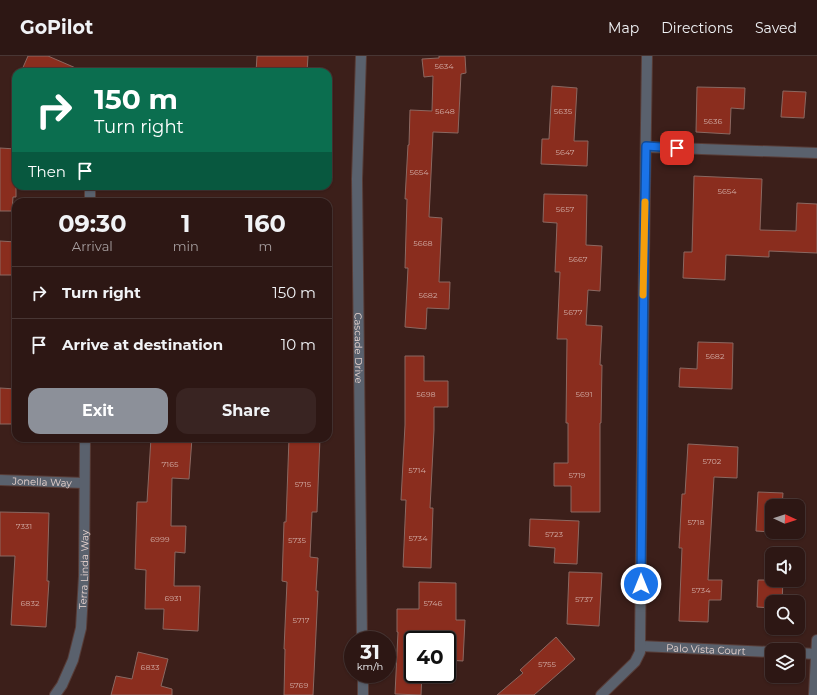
<!DOCTYPE html>
<style>
:root{--surface:#2d1714;--page:#392422;--text:#f1f3f6;--muted:#a79fa0;--line:#483634;--accent:#8c9099}
body{margin:0;font-family:Montserrat,sans-serif;background:var(--page);color:var(--text);height:100vh;display:flex;flex-direction:column;font-size:15px;white-space:nowrap}
*{box-sizing:border-box;margin:0}
p{font-size:13px;color:var(--muted)}
.icon{flex:none;width:22px;height:22px;fill:none;stroke:currentColor;stroke-width:2;stroke-linecap:round;stroke-linejoin:round}
.map{position:relative;flex:1;overflow:hidden}
.panel{position:absolute;left:12px;top:142px;width:320px;height:244px;display:flex;flex-direction:column;background:var(--surface);border-radius:12px;box-shadow:0 1px 3px #0004,0 0 0 1px var(--line)}
.panel>*{flex:none}
.banner{position:absolute;left:12px;top:12px;width:320px;height:122px;border-radius:12px;box-shadow:0 1px 3px #0004,0 0 0 1px var(--line);background:#0b6e4f;color:#fff;overflow:hidden}
.needle{width:26px;rotate:93deg}
.buttons{position:absolute;left:765px;top:443px;display:grid;gap:8px}
.buttons a{display:grid;place-items:center;width:40px;height:40px;border-radius:8px;background:var(--surface);box-shadow:0 1px 3px #0004,0 0 0 1px var(--line);font-size:20px}
.speed{position:absolute;left:344px;top:575px;display:flex;gap:8px;font-size:20px;font-weight:700;text-align:center}
.speed>*{display:grid;place-content:center;width:52px;height:52px;border-radius:50%;background:var(--surface);box-shadow:0 1px 3px #0004,0 0 0 1px var(--line);line-height:1}
.speed small{font-size:10px;font-weight:400}
.speed .limit{border:2px solid #111;border-radius:6px;background:#fff;color:#111}
.pin{position:absolute;display:grid;place-items:center;width:34px;height:34px;color:#fff;margin:-17px;border-radius:8px;box-shadow:0 2px 6px #0006}
.me{position:absolute;width:44px;margin:-22px;rotate:0deg;stroke-linejoin:round;filter:drop-shadow(0 0 3px #0008)}
.turn{display:flex;align-items:center;gap:14px;height:84px;padding:0 16px;font-size:18px}
.turn .icon{width:52px;height:52px;stroke-width:2.5}
.turn b{display:block;font-size:28px;line-height:34px}
.then{display:flex;align-items:center;height:38px;padding:0 16px;background:#0003;gap:8px;font-size:15px}
.eta{display:flex;justify-content:space-evenly;align-items:center;height:68px;text-align:center}
.eta b{font-size:24px;font-weight:700;line-height:28px}
.cta{display:flex;gap:8px;margin-top:auto;padding:8px 16px}
.cta a{flex:1;height:46px;border-radius:12px;background:var(--accent);color:#fff;font-size:16px;font-weight:700;line-height:46px;text-align:center}
.cta a+a{background:var(--page);color:var(--text)}
ul{padding:0;list-style:none}
li{display:flex;align-items:center;gap:12px;height:52px;padding:0 16px;border-top:1px solid var(--line)}
li div{flex:1}
li b{display:block;font-size:15px}
li em{font-style:normal}
header{display:flex;align-items:center;gap:24px;box-sizing:border-box;height:56px;padding:0 20px;background:var(--surface);border-bottom:1px solid var(--line)}
header strong{font-size:19px}
nav{display:flex;gap:22px;margin-inline-start:auto;font-size:14px}
.map>svg:first-child{display:block}
.building{fill:#8a2d1e;stroke:#8b6861}
.lines{fill:none;stroke-linecap:round;stroke-linejoin:round}
.minor-casing{stroke:#573c37;stroke-width:12}
.tertiary-casing{stroke:#573c37;stroke-width:12}
.minor{stroke:#5a616d;stroke-width:10}
.tertiary{stroke:#5a616d;stroke-width:10}
.route-casing{stroke:#114b97;stroke-width:10}
.route{stroke:#1a73e8;stroke-width:7}
.slow{stroke:#f59e0b;stroke-width:7}
.labels{text-anchor:middle;stroke-width:3;stroke-linejoin:round;paint-order:stroke}
.number-label{font-size:8px;fill:#d0aaa3}
.street-label{font-size:10px;fill:#e7d3cf;stroke:#1a0d0a}
</style>
<header>
<strong>GoPilot</strong>
<nav><a>Map</a><a>Directions</a><a>Saved</a></nav>
</header>
<div class="map">
<svg width="817" height="639" viewBox="0 0 817 639">
<rect width="100%" height="100%" fill="#3c1f1a"/>
<!-- building -->
<g class="building">
<path d="M 28,0 L 48,0 L 85,16 L 21,16 Z"/>
<path d="M 257,0 L 308,0 L 307,16 L 256,16 Z"/>
<path d="M 439,0 L 465,0 L 466,17 L 461,18 L 458,77 L 433,76 L 429,161 L 442,162 L 439,226 L 450,226 L 449,253 L 427,252 L 426,273 L 405,271 L 408,212 L 405,212 L 407,143 L 405,143 L 408,89 L 409,89 L 410,54 L 432,55 L 433,20 L 424,21 L 422,3 L 439,2 Z"/>
<path d="M 552,30 L 577,32 L 574,85 L 588,85 L 587,110 L 541,108 L 542,83 L 549,83 Z"/>
<path d="M 697,31 L 745,32 L 744,53 L 731,52 L 730,78 L 696,76 Z"/>
<path d="M 783,35 L 806,36 L 804,62 L 781,61 Z"/>
<path d="M 0,92 L 16,93 L 14,115 L 16,115 L 16,141 L 13,141 L 12,155 L 0,155 Z"/>
<path d="M 694,120 L 762,123 L 760,174 L 796,175 L 797,147 L 817,148 L 817,197 L 769,195 L 769,201 L 726,199 L 725,224 L 683,222 L 684,196 L 692,196 Z"/>
<path d="M 544,138 L 587,139 L 586,189 L 602,190 L 600,235 L 588,234 L 586,269 L 602,270 L 600,309 L 602,309 L 601,367 L 600,367 L 600,456 L 571,456 L 571,430 L 554,430 L 554,407 L 568,407 L 568,367 L 566,367 L 567,283 L 557,283 L 560,216 L 555,216 L 557,167 L 543,166 Z"/>
<path d="M 0,185 L 16,186 L 16,219 L 0,219 Z"/>
<path d="M 698,286 L 733,287 L 732,333 L 679,331 L 680,312 L 697,313 Z"/>
<path d="M 405,300 L 424,300 L 424,325 L 448,325 L 448,351 L 434,351 L 434,374 L 430,452 L 433,452 L 431,512 L 403,511 L 406,444 L 401,444 L 405,369 Z"/>
<path d="M 0,332 L 16,333 L 16,368 L 0,368 Z"/>
<path d="M 151,382 L 192,382 L 189,423 L 172,422 L 171,470 L 186,470 L 185,497 L 175,496 L 174,530 L 200,530 L 198,575 L 163,573 L 164,553 L 145,553 L 146,514 L 135,513 L 137,446 L 147,446 Z"/>
<path d="M 289,382 L 320,382 L 317,456 L 312,456 L 310,501 L 318,502 L 316,535 L 318,535 L 313,639 L 284,639 L 285,593 L 284,593 L 287,526 L 282,525 L 284,466 L 286,466 Z"/>
<path d="M 688,388 L 738,391 L 737,422 L 714,421 L 708,524 L 722,524 L 721,544 L 709,544 L 708,566 L 679,565 L 682,492 L 679,492 L 682,438 L 685,438 Z"/>
<path d="M 758,436 L 783,437 L 782,450 L 772,450 L 772,476 L 756,475 Z"/>
<path d="M 0,456 L 49,457 L 47,525 L 49,525 L 46,571 L 11,569 L 15,500 L 0,500 Z"/>
<path d="M 530,463 L 579,465 L 577,508 L 554,507 L 555,492 L 529,490 Z"/>
<path d="M 569,516 L 602,517 L 599,570 L 567,568 Z"/>
<path d="M 758,524 L 783,524 L 782,546 L 772,546 L 772,552 L 757,551 Z"/>
<path d="M 419,526 L 456,527 L 456,564 L 465,564 L 463,605 L 447,604 L 447,584 L 445,584 L 445,577 L 413,577 L 413,618 L 422,618 L 421,639 L 395,638 L 398,576 L 397,576 L 397,553 L 419,553 Z"/>
<path d="M 556,581 L 575,603 L 534,639 L 497,639 L 523,617 L 520,614 Z"/>
<path d="M 138,596 L 168,603 L 161,630 L 172,633 L 172,639 L 111,639 L 116,620 L 132,623 Z"/>
</g>
<g class="lines">
<defs>
<g id="minor">
<path id="s1" d="M 361,0 L 357,123 L 362,584"/>
<path d="M 646,91 L 817,97"/>
<path d="M 90,146 L 90,130"/>
<path id="s2" d="M 0,424 L 84,427"/>
<path id="s3" d="M 640,590 L 772,596"/>
<path d="M 798,597 L 816,598"/>
<path d="M 363,618 L 363,639"/>
<path d="M 814,638 L 817,584"/>
<path id="s4" d="M 55,639 L 62,629 L 73,604 L 81,572 L 84,520 L 85,382"/>
</g>
<path id="tertiary" d="M 601,639 L 635,606 L 640,596 L 640,590 L 644,201 L 647,0"/>
</defs>
<!-- minor casing -->
<use href="#minor" class="minor-casing"/>
<!-- tertiary casing -->
<use href="#tertiary" class="tertiary-casing"/>
<!-- minor -->
<use href="#minor" class="minor"/>
<!-- tertiary -->
<use href="#tertiary" class="tertiary"/>
</g>
<g class="lines">
<defs>
<path id="route" d="M 641,528 L 644,201 L 646,90 L 677,92"/>
</defs>
<!-- route casing -->
<use href="#route" class="route-casing"/>
<!-- route -->
<use href="#route" class="route"/>
<!-- slow -->
<path class="slow" d="M 643,239 L 645,146"/>
</g>
<g class="labels">
<!-- number labels -->
<g class="number-label">
<text x="444" y="13">5634</text>
<text x="445" y="58">5648</text>
<text x="563" y="58">5635</text>
<text x="713" y="68">5636</text>
<text x="565" y="99">5647</text>
<text x="419" y="119">5654</text>
<text x="727" y="138">5654</text>
<text x="565" y="156">5657</text>
<text x="423" y="190">5668</text>
<text x="578" y="206">5667</text>
<text x="428" y="242">5682</text>
<text x="573" y="259">5677</text>
<text x="715" y="303">5682</text>
<text x="426" y="341">5698</text>
<text x="584" y="341">5691</text>
<text x="712" y="408">5702</text>
<text x="170" y="411">7165</text>
<text x="417" y="417">5714</text>
<text x="577" y="422">5719</text>
<text x="303" y="431">5715</text>
<text x="696" y="469">5718</text>
<text x="24" y="473">7331</text>
<text x="554" y="481">5723</text>
<text x="418" y="485">5734</text>
<text x="160" y="486">6999</text>
<text x="297" y="487">5735</text>
<text x="701" y="537">5734</text>
<text x="173" y="545">6931</text>
<text x="584" y="546">5737</text>
<text x="30" y="550">6832</text>
<text x="433" y="550">5746</text>
<text x="301" y="567">5717</text>
<text x="547" y="611">5755</text>
<text x="150" y="614">6833</text>
<text x="299" y="632">5769</text>
</g>
<!-- street labels -->
<g class="street-label">
<text dy="4" stroke="none"><textPath href="#s1" startOffset="292">Cascade Drive</textPath></text>
<text dy="4" stroke="none"><textPath href="#s2" startOffset="42">Jonella Way</textPath></text>
<text dy="4" stroke="none"><textPath href="#s4" startOffset="131">Terra Linda Way</textPath></text>
<text dy="4" stroke="none"><textPath href="#s3" startOffset="66">Palo Vista Court</textPath></text>
</g>
</g>
</svg>
<div class="buttons">
<a><svg class="needle" viewBox="-14 -14 28 28"><path d="M0-13l5 13h-10z" fill="#e53935"/><path d="M0 13l5-13h-10z" fill="#a79fa0"/></svg></a>
<a><svg class="icon" aria-label="sound" viewBox="0 0 24 24"><path d="M4 9h4l5-4v14l-5-4H4zM17 9q2 3 0 6"/></svg></a>
<a><svg class="icon" aria-label="search" viewBox="0 0 24 24"><circle cx="10" cy="10" r="6"/><path d="M15 15l6 6"/></svg></a>
<a><svg class="icon" aria-label="layers" viewBox="0 0 24 24"><path d="M12 4l9 5-9 5-9-5zM3 14l9 5 9-5"/></svg></a>
</div>
<div class="speed"><div>31<small>km/h</small></div><div class="limit">40</div></div>
<div class="pin" style="left:677px;top:92px;background:#d93025"><svg class="icon" aria-label="arrive" viewBox="0 0 24 24"><path d="M6 21V4h12l-3 4 3 4H6"/></svg></div>
<svg class="me" style="left:641px;top:528px" viewBox="-20 -20 40 40"><circle r="17" fill="#1a73e8" stroke="#fff" stroke-width="3"/><path d="M0-11L8 9 0 5-8 9z" fill="#fff"/></svg>
<div class="banner">
<div class="turn"><svg class="icon" aria-label="right" viewBox="0 0 24 24"><path d="M7 20v-9h11M14 6l5 5-5 5"/></svg><div><b>150 m</b>Turn right</div></div>
<div class="then">Then<svg class="icon" aria-label="arrive" viewBox="0 0 24 24"><path d="M6 21V4h12l-3 4 3 4H6"/></svg></div>
</div>
<section class="panel">
<div class="eta">
<div><b>09:30</b><p>Arrival</p></div>
<div><b>1</b><p>min</p></div>
<div><b>160</b><p>m</p></div>
</div>
<ul>
<li><svg class="icon" aria-label="right" viewBox="0 0 24 24"><path d="M7 20v-9h11M14 6l5 5-5 5"/></svg><div><b>Turn right</b></div><em>150 m</em></li>
<li><svg class="icon" aria-label="arrive" viewBox="0 0 24 24"><path d="M6 21V4h12l-3 4 3 4H6"/></svg><div><b>Arrive at destination</b></div><em>10 m</em></li>
</ul>
<div class="cta"><a>Exit</a><a>Share</a></div>
</section>
</div>
